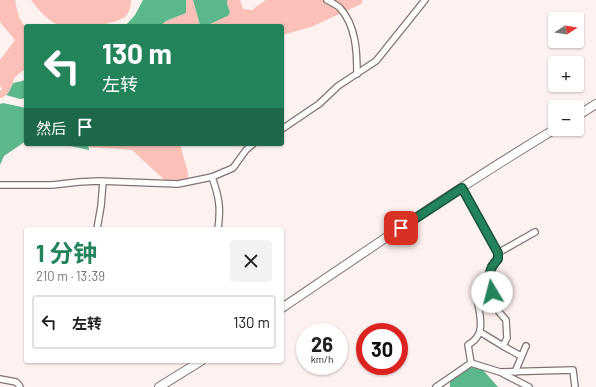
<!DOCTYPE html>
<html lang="zh">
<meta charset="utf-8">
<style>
:root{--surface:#fff;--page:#f2f2f2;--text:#202124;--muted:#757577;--line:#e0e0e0;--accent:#23835b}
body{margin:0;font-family:Barlow,"Noto Sans SC",sans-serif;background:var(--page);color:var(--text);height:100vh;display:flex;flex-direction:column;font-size:15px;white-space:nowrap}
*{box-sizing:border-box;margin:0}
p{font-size:13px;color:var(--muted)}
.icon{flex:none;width:22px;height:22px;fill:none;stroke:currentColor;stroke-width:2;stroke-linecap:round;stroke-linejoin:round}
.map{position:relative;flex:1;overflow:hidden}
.details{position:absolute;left:24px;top:227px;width:260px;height:136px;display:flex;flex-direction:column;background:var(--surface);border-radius:4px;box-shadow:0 1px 3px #0004}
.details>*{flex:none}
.hud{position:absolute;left:24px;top:24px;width:260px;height:122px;border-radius:4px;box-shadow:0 1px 3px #0004;background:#23835b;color:#fff;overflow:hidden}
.needle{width:26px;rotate:78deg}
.tools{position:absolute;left:548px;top:12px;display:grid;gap:8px}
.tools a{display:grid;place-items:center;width:36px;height:36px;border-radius:4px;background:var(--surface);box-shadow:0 1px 3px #0004;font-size:20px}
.speed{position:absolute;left:296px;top:323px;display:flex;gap:8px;font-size:20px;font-weight:700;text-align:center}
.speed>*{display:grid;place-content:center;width:52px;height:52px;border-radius:50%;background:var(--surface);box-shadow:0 1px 3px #0004;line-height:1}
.speed small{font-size:10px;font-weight:400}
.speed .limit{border:6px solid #d22;background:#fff;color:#111}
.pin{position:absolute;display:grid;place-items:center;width:34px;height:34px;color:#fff;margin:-17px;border-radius:8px;box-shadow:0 2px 6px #0006}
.me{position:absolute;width:44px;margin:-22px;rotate:352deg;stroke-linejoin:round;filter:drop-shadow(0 0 3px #0008)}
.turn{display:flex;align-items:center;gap:14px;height:84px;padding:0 12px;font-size:18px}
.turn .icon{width:52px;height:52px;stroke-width:2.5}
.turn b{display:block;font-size:28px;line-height:34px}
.then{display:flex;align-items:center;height:38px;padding:0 12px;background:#0003;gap:8px;font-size:15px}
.round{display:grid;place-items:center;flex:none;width:42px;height:42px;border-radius:4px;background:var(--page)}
.summary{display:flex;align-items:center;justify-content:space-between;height:68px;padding:0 12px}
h1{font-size:24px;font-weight:700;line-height:30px;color:var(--accent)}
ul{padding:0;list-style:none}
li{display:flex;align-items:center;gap:12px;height:54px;margin:0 8px 6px;padding:0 4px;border:2px solid var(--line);border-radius:4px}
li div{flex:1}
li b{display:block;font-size:15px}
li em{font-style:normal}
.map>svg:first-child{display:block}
.green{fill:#fbc0b8}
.water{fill:#5bb88c}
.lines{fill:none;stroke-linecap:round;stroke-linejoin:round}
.street-casing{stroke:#7f7473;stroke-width:8}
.secondary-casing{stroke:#7f7473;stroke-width:10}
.street{stroke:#fff;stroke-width:5.5}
.secondary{stroke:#fff;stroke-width:8}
.route-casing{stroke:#17553b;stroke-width:10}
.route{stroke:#23835b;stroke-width:7}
</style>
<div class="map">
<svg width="596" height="387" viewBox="0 0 596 387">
<rect width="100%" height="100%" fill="#fef2f0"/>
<!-- green -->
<g class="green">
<path d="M 0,0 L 16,0 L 15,2 L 19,17 L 26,29 L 26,68 L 15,77 L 9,92 L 2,98 L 0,98 L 0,91 L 2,89 L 0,86 L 0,60 L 15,40 L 0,22 Z"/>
<path d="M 31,0 L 131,0 C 131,6 129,13 125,17 C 115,25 69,30 58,25 C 46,19 39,10 31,0 Z"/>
<path d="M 186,0 L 193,0 L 200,25 L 208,25 L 230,12 L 227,4 L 227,0 L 240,0 L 243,9 L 252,10 L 266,0 L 363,0 L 361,4 L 311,27 L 282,35 L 282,26 L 160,26 L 166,21 L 186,13 Z"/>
<path d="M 88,144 L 180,144 L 188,173 L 187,186 L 171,186 L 132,150 L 89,147 Z"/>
</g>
<!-- water -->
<g class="water">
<path d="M 143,0 L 186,0 L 186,13 L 166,21 L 160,26 L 125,26 L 135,15 Z"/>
<path d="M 193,0 L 227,0 L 227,4 L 230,12 L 228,16 L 225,17 L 208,25 L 200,25 Z"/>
<path d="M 26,80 L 26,98 L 20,99 L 6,95 L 9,92 L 13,83 Z"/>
<path d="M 3,103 L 26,108 L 26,141 L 4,156 L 0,165 L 0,104 Z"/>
<path d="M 61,144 L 88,144 L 89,150 Z"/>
<path d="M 475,367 L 482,369 L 498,387 L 450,387 L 450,381 L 467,368 Z"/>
</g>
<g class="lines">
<defs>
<g id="street">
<path d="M 327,0 C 331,2 337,5 340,8 C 356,26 357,51 357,74"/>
<path d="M 282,129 L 319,104 L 338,86 L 376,61 L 425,0"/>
<path d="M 212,177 L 233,168 L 246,150 L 253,144"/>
<path d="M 0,185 L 52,185 L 79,182 L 99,181 L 178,184 L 212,177 C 219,197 221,207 218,229"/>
<path d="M 462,188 L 498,253 L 498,259 L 491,266 L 490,279 L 492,292 L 498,301 L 499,312 L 506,320 L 507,338 L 503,346 L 521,356"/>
<path d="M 97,229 L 101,206 L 103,182"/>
<path d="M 498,253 L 535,232"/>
<path d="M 480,332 L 503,346"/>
<path d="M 471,363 L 468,345 C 471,343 475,340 477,337 C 484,328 479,310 477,299 L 480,295 L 492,292"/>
<path d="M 515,372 L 526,346"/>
<path d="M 502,373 L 529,387"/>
<path d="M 0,379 L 16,382 L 19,385 L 20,387"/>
<path d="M 436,387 L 471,363 L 500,372 L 573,370 L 575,387"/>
</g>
<g id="secondary">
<path d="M 577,116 L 596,104"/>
<path d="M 282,308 C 372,247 462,185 555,129"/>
<path d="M 159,387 L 201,361"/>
</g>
</defs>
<!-- street casing -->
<use href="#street" class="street-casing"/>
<!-- secondary casing -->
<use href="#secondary" class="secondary-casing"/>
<!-- street -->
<use href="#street" class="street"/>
<!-- secondary -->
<use href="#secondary" class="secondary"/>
</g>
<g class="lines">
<defs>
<path id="route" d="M 401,228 L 462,188 L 498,253 L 498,259 C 487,271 489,276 492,292"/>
</defs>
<!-- route casing -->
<use href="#route" class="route-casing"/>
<!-- route -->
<use href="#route" class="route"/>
</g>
</svg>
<div class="tools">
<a><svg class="needle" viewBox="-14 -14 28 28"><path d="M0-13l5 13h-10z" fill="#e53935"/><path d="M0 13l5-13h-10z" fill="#757577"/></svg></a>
<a>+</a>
<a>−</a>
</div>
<div class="speed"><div>26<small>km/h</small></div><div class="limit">30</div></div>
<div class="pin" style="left:401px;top:228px;background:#d93025"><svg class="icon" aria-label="arrive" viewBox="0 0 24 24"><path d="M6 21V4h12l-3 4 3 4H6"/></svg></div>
<svg class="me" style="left:492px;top:292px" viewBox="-20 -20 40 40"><circle r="19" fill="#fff"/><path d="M0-13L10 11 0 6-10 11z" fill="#23835b"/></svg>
<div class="hud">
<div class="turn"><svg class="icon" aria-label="left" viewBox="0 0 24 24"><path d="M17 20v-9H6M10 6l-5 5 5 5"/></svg><div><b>130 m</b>左转</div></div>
<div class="then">然后<svg class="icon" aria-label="arrive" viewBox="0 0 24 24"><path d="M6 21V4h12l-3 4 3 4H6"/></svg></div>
</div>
<section class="details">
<div class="summary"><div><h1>1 分钟</h1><p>210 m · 13:39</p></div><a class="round"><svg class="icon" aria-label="close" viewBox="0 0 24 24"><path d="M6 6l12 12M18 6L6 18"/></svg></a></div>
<ul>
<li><svg class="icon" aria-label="left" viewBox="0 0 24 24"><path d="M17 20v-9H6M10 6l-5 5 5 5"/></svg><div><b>左转</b></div><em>130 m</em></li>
</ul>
</section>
</div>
